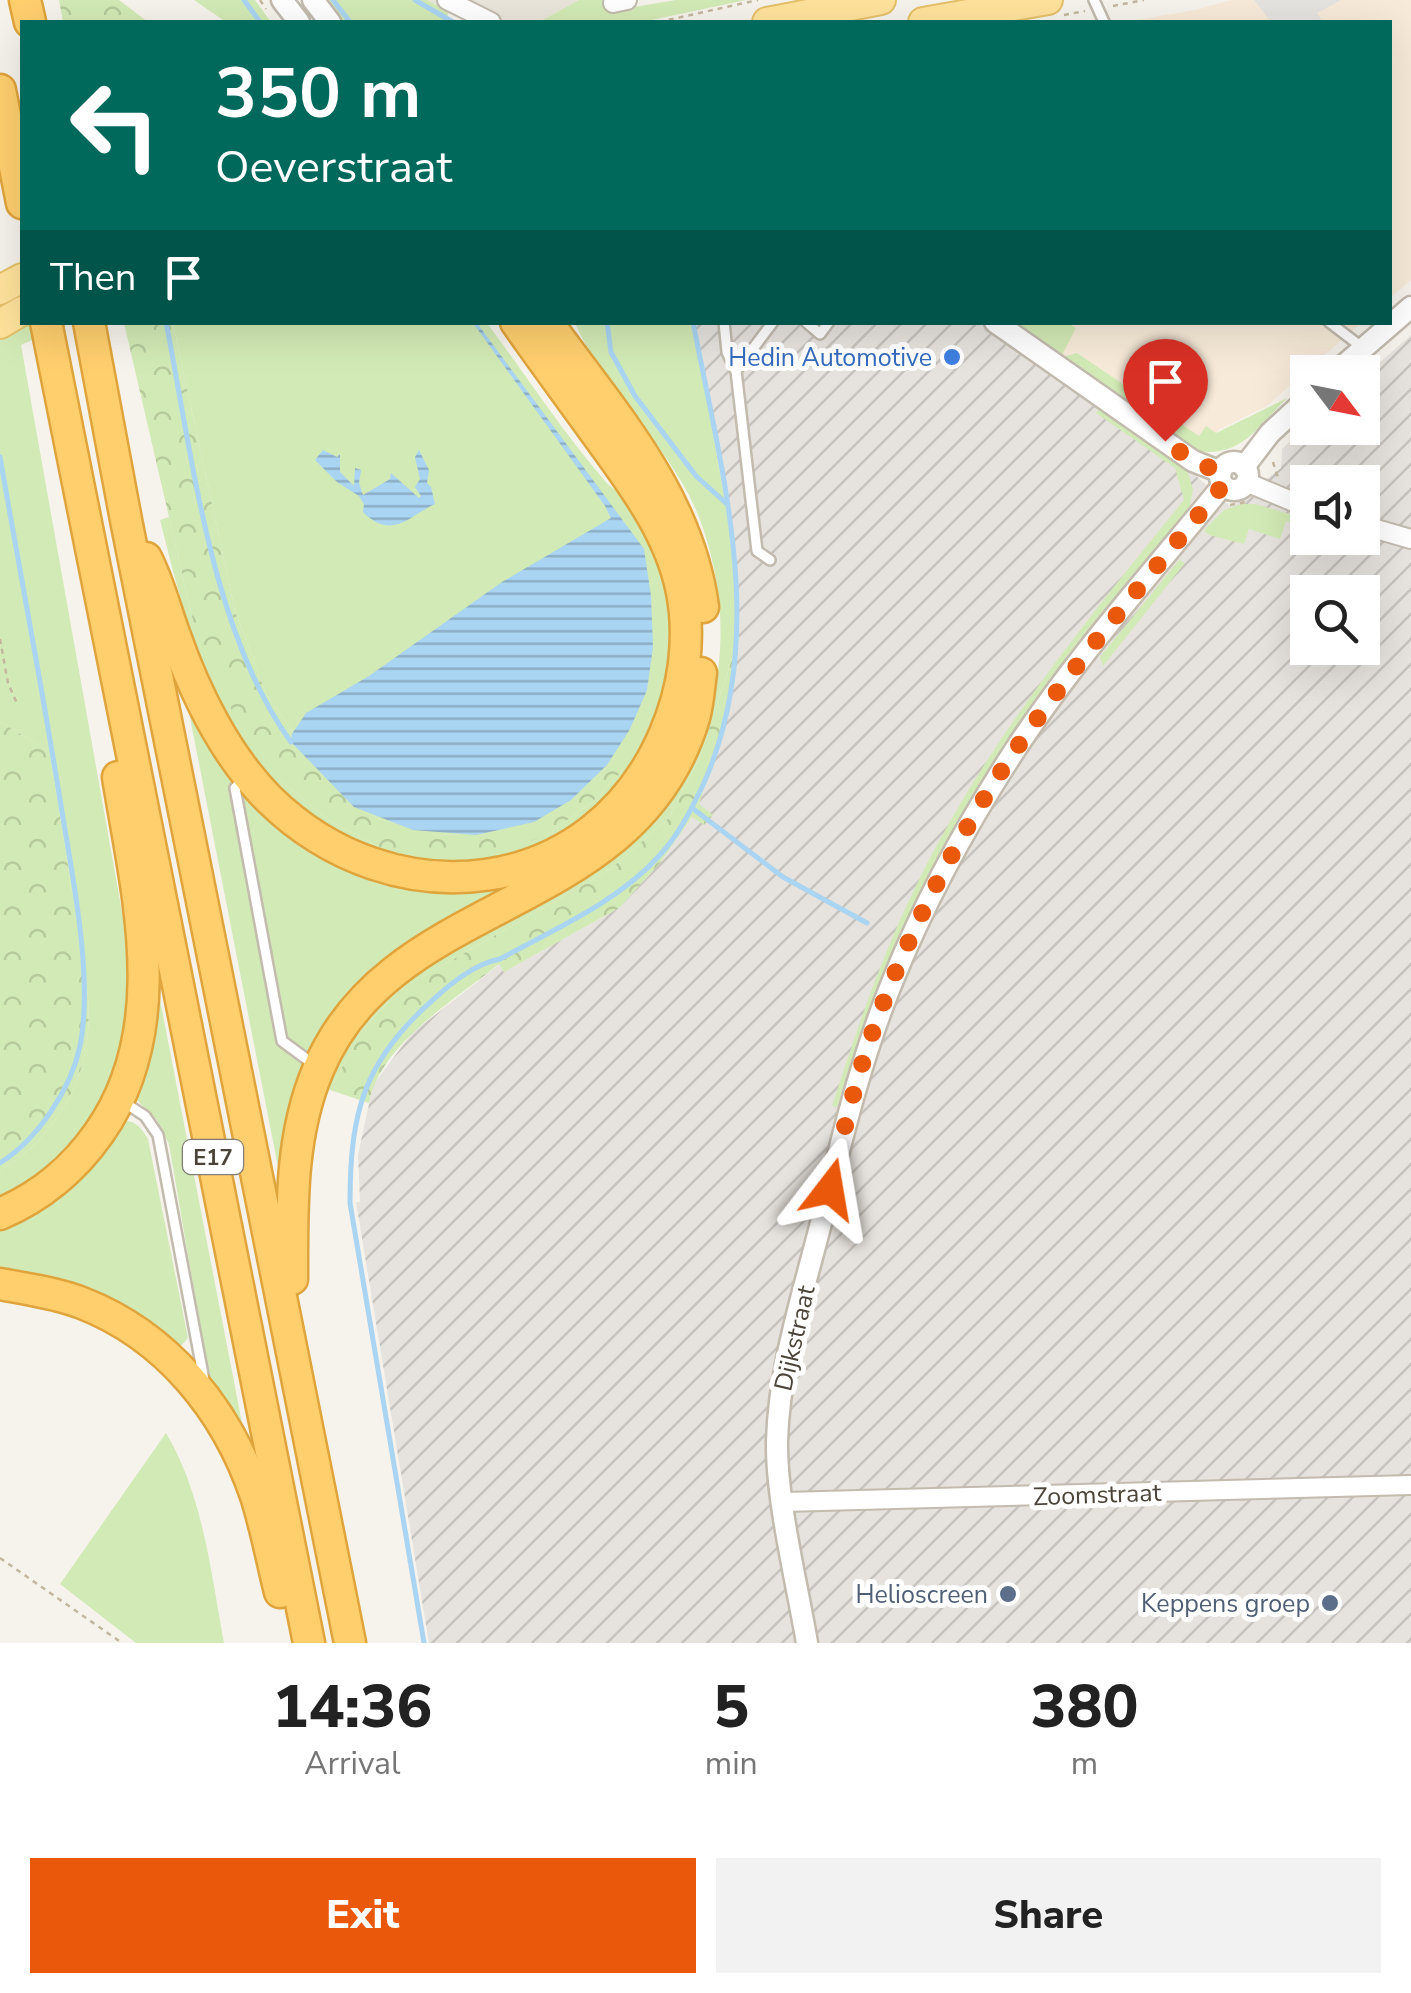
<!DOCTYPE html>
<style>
:root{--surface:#fff;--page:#f2f2f2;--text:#222;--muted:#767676;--accent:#ea580c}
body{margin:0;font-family:"Nunito Sans",sans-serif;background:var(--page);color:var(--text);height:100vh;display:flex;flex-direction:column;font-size:38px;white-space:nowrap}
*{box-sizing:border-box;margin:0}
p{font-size:32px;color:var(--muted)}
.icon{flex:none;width:55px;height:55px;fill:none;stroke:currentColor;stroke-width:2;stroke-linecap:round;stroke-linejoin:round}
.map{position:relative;height:1643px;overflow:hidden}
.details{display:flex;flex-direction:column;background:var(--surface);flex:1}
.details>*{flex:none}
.guide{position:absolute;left:20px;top:20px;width:1372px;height:305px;border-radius:0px;box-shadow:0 10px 40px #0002;background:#00695c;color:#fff;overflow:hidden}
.needle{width:65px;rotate:122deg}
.fabs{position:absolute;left:1290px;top:355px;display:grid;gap:20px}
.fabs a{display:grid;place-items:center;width:90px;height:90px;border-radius:0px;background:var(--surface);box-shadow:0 10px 40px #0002;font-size:50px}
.pin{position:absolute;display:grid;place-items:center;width:85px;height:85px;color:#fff;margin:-102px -42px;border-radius:50% 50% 50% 0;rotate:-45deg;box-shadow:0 0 10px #0007}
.pin .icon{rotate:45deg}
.me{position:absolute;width:110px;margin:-55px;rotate:14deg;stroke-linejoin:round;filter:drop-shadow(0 0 8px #0008)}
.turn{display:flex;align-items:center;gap:35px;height:210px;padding:0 30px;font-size:45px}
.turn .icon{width:130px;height:130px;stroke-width:2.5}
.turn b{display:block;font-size:70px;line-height:85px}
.then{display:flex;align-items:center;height:95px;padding:0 30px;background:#0003;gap:20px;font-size:38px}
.eta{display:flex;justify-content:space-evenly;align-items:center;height:170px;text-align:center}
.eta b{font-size:60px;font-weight:800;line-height:70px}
.button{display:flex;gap:20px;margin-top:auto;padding:20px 30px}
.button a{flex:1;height:115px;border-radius:0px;background:var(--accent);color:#fff;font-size:40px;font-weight:800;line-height:115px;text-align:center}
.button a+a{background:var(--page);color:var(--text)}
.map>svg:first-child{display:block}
.residential{fill:#eae5da}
.commercial{fill:#f7ead8}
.industrial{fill:url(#industrial-furrows);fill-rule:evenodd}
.grass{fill:#d2eab5}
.forest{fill:url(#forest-crowns)}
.parking{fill:#e5e3e0}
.water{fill:url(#water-rules)}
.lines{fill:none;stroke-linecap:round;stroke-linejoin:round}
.stream{stroke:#a9d4f2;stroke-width:5}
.service-casing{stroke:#c2bbae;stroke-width:14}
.minor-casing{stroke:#c2bbae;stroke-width:22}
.tertiary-casing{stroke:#c2bbae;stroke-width:25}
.primary-casing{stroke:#e6c16a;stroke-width:32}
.motorway-casing{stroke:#e0a43c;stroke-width:35}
.path{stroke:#c4b79f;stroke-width:2.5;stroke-dasharray:5 5;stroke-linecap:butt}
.service{stroke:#fff;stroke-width:9}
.minor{stroke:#fff;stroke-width:18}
.tertiary{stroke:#fff;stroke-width:20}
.primary{stroke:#ffe39c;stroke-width:28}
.motorway{stroke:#ffcf6e;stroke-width:30}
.route{stroke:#ea580c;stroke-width:18;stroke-dasharray:0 32.4}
.shop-dot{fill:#3f7fe0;stroke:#fff;stroke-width:4}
.service-dot{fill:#5c6f8a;stroke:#fff;stroke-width:4}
.labels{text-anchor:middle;stroke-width:10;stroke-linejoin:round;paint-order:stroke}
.shield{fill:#fff;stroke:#817c74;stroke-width:2.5}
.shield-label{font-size:22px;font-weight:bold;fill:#4b4439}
.shop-label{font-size:25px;fill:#366cbe;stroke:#fff;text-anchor:end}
.street-label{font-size:25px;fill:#4b4439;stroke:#fff}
.service-label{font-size:25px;fill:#4e5e75;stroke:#fff;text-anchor:end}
</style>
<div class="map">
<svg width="1411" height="1643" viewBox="0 0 1411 1643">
<defs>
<pattern id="industrial-furrows" width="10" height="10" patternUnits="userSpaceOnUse" patternTransform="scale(2.5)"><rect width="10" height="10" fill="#e6e2dd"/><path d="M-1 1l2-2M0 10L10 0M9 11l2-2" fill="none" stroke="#c7c3be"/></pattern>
<pattern id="forest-crowns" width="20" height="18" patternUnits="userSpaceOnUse" patternTransform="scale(2.5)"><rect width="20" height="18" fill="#d2eab5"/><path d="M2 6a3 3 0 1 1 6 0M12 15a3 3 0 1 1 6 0" fill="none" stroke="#b6ca9c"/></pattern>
<pattern id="water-rules" width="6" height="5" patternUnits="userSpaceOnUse" patternTransform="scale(2.5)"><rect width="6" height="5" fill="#a9d4f2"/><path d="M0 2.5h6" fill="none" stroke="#8caec5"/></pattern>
</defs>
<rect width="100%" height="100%" fill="#f6f3ec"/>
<!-- residential -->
<path class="residential" d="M 427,0 L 579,0 L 539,22 L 469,22 Z"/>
<!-- commercial -->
<g class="commercial">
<path d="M 1232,0 L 1411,0 L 1411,280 L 1390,298 L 1390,22 L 1125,22 L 1195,10 Z"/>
<path d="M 1008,323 L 1361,323 L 1267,406 L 1220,429 L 1216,433 L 1199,437 L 1077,353 L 1060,358 Z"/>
</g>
<!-- industrial -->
<path class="industrial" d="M 693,323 L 981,323 L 1178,460 L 1230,506 L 1281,468 L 1282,449 L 1307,426 L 1362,428 L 1363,377 L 1411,335 L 1411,1643 L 429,1643 L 356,1202 L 360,1202 L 358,1155 L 373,1085 L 412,1033 L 500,964 L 504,972 L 619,908 L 660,863 L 692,817 L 713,816 L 698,805 L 729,713 L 739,638 L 737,568 ZM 1308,482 L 1362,482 L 1362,538 L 1308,538 ZM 1308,592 L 1362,592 L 1362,648 L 1308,648 Z"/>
<!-- grass -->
<g class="grass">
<path d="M 194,0 L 255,0 L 271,22 L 226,22 Z"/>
<path d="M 321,0 L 427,0 L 449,12 L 445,22 L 337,22 Z"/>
<path d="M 579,0 L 606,0 L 610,11 L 676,0 L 746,0 L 642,22 L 539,22 Z"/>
<path d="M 25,323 L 71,323 L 21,345 L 123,918 C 125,943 128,969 128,995 C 129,1089 80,1157 0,1199 L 0,1170 C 22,1158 42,1140 56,1119 C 106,1048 87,983 74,904 C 66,853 58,802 49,751 L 0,722 L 0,336 Z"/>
<path d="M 173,323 L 487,323 C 526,375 562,431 605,481 C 613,491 626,495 634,504 C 643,514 650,533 655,545 C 731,732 547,934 357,843 C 335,832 311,822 292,804 C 212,728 186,623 160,520 L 169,517 L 194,625 L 279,779 L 328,820 L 383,849 L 548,834 L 592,802 L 624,769 L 619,752 L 609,766 L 574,796 L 539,818 L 488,833 L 438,835 L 378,819 L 321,773 L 266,694 L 235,611 Z"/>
<path d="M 575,323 L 693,323 L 737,568 L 739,638 L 700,756 L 669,818 L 609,870 L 398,991 L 363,1029 L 330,1090 L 323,1087 C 342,1051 360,1014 391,987 C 402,978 418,971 430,964 C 469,940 510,921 551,900 C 691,825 754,680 703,528 C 677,450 607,397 575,323 Z"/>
<path d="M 1008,323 L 1068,323 L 1076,328 L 1061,357 L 1077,353 L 1199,436 L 1206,426 L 1216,433 L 1287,398 C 1261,424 1241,458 1199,451 Z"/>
<path d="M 1102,406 L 1186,467 L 1193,489 L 1190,506 C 1130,579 1067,650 1015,729 C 938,846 876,973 837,1107 L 832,1106 C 854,1039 876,971 906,907 C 975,756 1080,628 1184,500 L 1175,468 L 1096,413 Z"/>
<path d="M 1242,504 L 1255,504 L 1307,519 L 1307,527 L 1286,521 L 1280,539 L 1249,529 L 1244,544 L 1209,535 L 1204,530 L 1224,510 Z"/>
<path d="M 1179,560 L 1185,563 L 1103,666 L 1100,657 Z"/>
<path d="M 692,578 L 641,802 L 378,970 L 281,1182 L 184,687 L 282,820 L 470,886 L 640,794 Z"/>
<path d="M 156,979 L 248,1454 L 210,1384 L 169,1144 L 156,1119 L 133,1096 Z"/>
<path d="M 118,1120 C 135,1120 140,1126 148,1139 L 188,1338 L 179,1348 L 0,1276 L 0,1222 Z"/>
<path d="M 166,1433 C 203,1495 211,1573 224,1643 L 136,1643 L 60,1584 Z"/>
</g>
<!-- forest -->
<g class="forest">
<path d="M 59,0 L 119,0 L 148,22 L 63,22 Z"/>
<path d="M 124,323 L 173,323 L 235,611 L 266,694 L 321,773 L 378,819 L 439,835 L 488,833 L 539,818 L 574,796 L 609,766 L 619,751 L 629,759 L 624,769 L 592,802 L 548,834 L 501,853 L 440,859 L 383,849 L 328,820 L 279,779 L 234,715 L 194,625 Z"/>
<path d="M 739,638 L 729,713 L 699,804 L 713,815 L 704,825 L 692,817 L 660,863 L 619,908 L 504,972 L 499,964 C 455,1000 380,1044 369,1103 L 330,1090 L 363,1029 L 398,991 L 609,870 L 669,818 L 700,756 Z"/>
<path d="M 0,722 L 49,751 C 58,802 66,853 74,904 C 87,983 106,1048 56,1119 C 42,1140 22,1158 0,1170 Z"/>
</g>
<!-- parking -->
<path class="parking" d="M 1254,0 L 1341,0 L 1317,13 L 1323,22 L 1271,22 Z"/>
<!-- water -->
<g class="water">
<path d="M 473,323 L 477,323 L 644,549 L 651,596 L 653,647 L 647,690 L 630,729 L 607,765 L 571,800 L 534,822 L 476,835 L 413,830 L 354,807 L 291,742 L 292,734 L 306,713 L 369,676 L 502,582 L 611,518 L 605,506 Z"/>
<path d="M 323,450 L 337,457 L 340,454 L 340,472 L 354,486 L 355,468 L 361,470 L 359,483 L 363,495 L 390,479 L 391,473 L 419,498 L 421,496 L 415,487 L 420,479 L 415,457 L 419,450 L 429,470 L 427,483 L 431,487 L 435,504 C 409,516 392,541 363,512 L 364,504 L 359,496 L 337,482 L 315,460 Z"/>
</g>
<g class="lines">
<!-- stream -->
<g class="stream">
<path d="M 244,0 L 260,22"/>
<path d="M 333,0 L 350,22"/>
<path d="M 415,0 L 453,22"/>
<path d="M 166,322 C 192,454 211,632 291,742"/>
<path d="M 607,322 L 611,352 L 635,396 L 696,476 L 727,504"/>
<path d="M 0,457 C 21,578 44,698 63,818 C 74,884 93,981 80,1046 C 71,1089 38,1139 0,1163"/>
<path d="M 692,808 L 783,877 L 867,923"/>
<path d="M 424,1643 L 350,1203 C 350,1111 364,1060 435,998 C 454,981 475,964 500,959 C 553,930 618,902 659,856 C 678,836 691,810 703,785 C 770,636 722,475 693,322"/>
</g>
<defs>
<g id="service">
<path d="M 1094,0 L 1104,22"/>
<path d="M 724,322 L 727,352 L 736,371"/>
<path d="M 806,322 L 820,334 L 829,322"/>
<path d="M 1329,322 L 1363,348"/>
<path d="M 770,560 L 757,551 L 736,371 L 773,322"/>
<path d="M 245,777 L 235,788 L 282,1041 L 316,1066"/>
<path d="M 122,1101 L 145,1116 L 158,1135 L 204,1380"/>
</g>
<g id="minor">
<path d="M 447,0 L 491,22"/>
<path d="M 613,3 L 627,0"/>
<path d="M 1246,482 L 1308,508"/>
<path d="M 1362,525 L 1411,539"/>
<path d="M 784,1502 L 1411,1485"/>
</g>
<g id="tertiary">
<path d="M 282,0 L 299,22"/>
<path d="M 313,0 L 330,22"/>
<path d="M 995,322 L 1193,461 L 1221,472"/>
<path d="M 1336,372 L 1411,307"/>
<circle cx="1234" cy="476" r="14"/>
<path d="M 1244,467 L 1270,433 L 1308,398"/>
<path d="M 807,1643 C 797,1583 776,1500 777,1441 C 779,1366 804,1291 822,1219 C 842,1138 861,1058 893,980 C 925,901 967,824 1013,753 C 1075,658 1152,573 1223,485"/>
</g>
<g id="primary">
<path d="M 767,22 L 881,0"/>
<path d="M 923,22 L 1048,0"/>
<path d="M 0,290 L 22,278"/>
<path d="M 0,324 L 22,311"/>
</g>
<g id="motorway">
<path d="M 25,0 L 30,22"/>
<path d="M 0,90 L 22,203"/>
<path d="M 46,322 L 309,1643"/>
<path d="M 89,322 L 126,520 L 350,1643"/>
<path d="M 547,322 C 611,411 688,494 703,607"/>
<path d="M 146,558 C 159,583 165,609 175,636 C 195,693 226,756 269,799 C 393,921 594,901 665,733 C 684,689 691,639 682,592 C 670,531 631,482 596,433 C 569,396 542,359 516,322"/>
<path d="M 0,1214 C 42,1196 73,1170 99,1133 C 173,1028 137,894 118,777"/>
<path d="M 292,1279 C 292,1209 290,1136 318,1070 C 392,891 634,918 694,718 C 698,704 699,687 701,673"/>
<path d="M 0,1284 C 27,1289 56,1293 82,1303 C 167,1336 227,1410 256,1496 C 266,1527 272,1560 280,1592"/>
</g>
</defs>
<!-- service casing -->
<use href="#service" class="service-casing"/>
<!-- minor casing -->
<use href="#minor" class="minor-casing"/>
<!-- tertiary casing -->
<use href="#tertiary" class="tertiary-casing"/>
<!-- primary casing -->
<use href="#primary" class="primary-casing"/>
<!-- motorway casing -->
<use href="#motorway" class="motorway-casing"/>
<!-- path -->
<g class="path">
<path d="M 260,0 L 266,9"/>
<path d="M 1113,6 L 1144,0"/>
<path d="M 1064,15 L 1085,11"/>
<path d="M 659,22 L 758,0"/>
<path d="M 1273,462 L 1278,478"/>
<path d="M 1230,505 L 1246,502"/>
<path d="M 0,639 L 8,683 L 18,706"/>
<path d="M 0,1558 L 122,1643"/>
</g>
<!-- service -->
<use href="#service" class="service"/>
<!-- minor -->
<use href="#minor" class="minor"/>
<!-- tertiary -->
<use href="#tertiary" class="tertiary"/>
<!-- primary -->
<use href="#primary" class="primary"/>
<!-- motorway -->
<use href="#motorway" class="motorway"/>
</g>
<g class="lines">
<!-- route -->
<path class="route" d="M 830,1189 C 839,1152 847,1115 858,1078 C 889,969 952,843 1016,749 C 1079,657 1153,572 1223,485 L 1220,472 L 1193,461 L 1165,441"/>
</g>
<!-- markers -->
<circle class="shop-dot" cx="952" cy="357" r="10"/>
<g class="service-dot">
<circle cx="1008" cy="1594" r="10"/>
<circle cx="1330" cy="1603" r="10"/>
</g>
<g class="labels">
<!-- shield labels -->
<rect class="shield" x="183" y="1140" width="60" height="34" rx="8"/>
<g class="shield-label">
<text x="213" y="1165">E17</text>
</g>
<!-- shop labels -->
<g class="shop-label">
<text x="932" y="366">Hedin Automotive</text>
</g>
<!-- street labels -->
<g class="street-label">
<text transform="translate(794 1338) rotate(-77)" y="9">Dijkstraat</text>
<text transform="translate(1097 1494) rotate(-2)" y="9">Zoomstraat</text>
</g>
<!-- service labels -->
<g class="service-label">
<text x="988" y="1603">Helioscreen</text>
<text x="1310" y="1612">Keppens groep</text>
</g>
</g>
</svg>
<div class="fabs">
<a><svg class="needle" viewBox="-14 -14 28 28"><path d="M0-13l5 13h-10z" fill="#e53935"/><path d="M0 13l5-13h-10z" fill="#767676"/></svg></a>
<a><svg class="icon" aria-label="sound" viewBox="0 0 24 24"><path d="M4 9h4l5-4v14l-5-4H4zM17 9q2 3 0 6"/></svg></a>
<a><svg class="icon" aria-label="search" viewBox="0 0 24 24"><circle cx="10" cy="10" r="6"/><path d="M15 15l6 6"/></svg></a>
</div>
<div class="pin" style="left:1165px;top:441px;background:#d93025"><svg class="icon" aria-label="arrive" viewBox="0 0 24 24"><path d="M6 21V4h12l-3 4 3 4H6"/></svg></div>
<svg class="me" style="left:830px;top:1189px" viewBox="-20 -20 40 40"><path d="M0-17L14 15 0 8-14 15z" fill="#ea580c" stroke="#fff" stroke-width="4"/></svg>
<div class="guide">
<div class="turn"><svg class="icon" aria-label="left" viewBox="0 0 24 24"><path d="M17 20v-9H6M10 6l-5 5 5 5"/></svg><div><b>350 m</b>Oeverstraat</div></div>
<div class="then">Then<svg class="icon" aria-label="arrive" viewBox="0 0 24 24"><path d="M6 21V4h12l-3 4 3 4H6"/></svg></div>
</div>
</div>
<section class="details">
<div class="eta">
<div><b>14:36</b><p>Arrival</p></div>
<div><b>5</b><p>min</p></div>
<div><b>380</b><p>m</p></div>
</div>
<div class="button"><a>Exit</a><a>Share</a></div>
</section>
